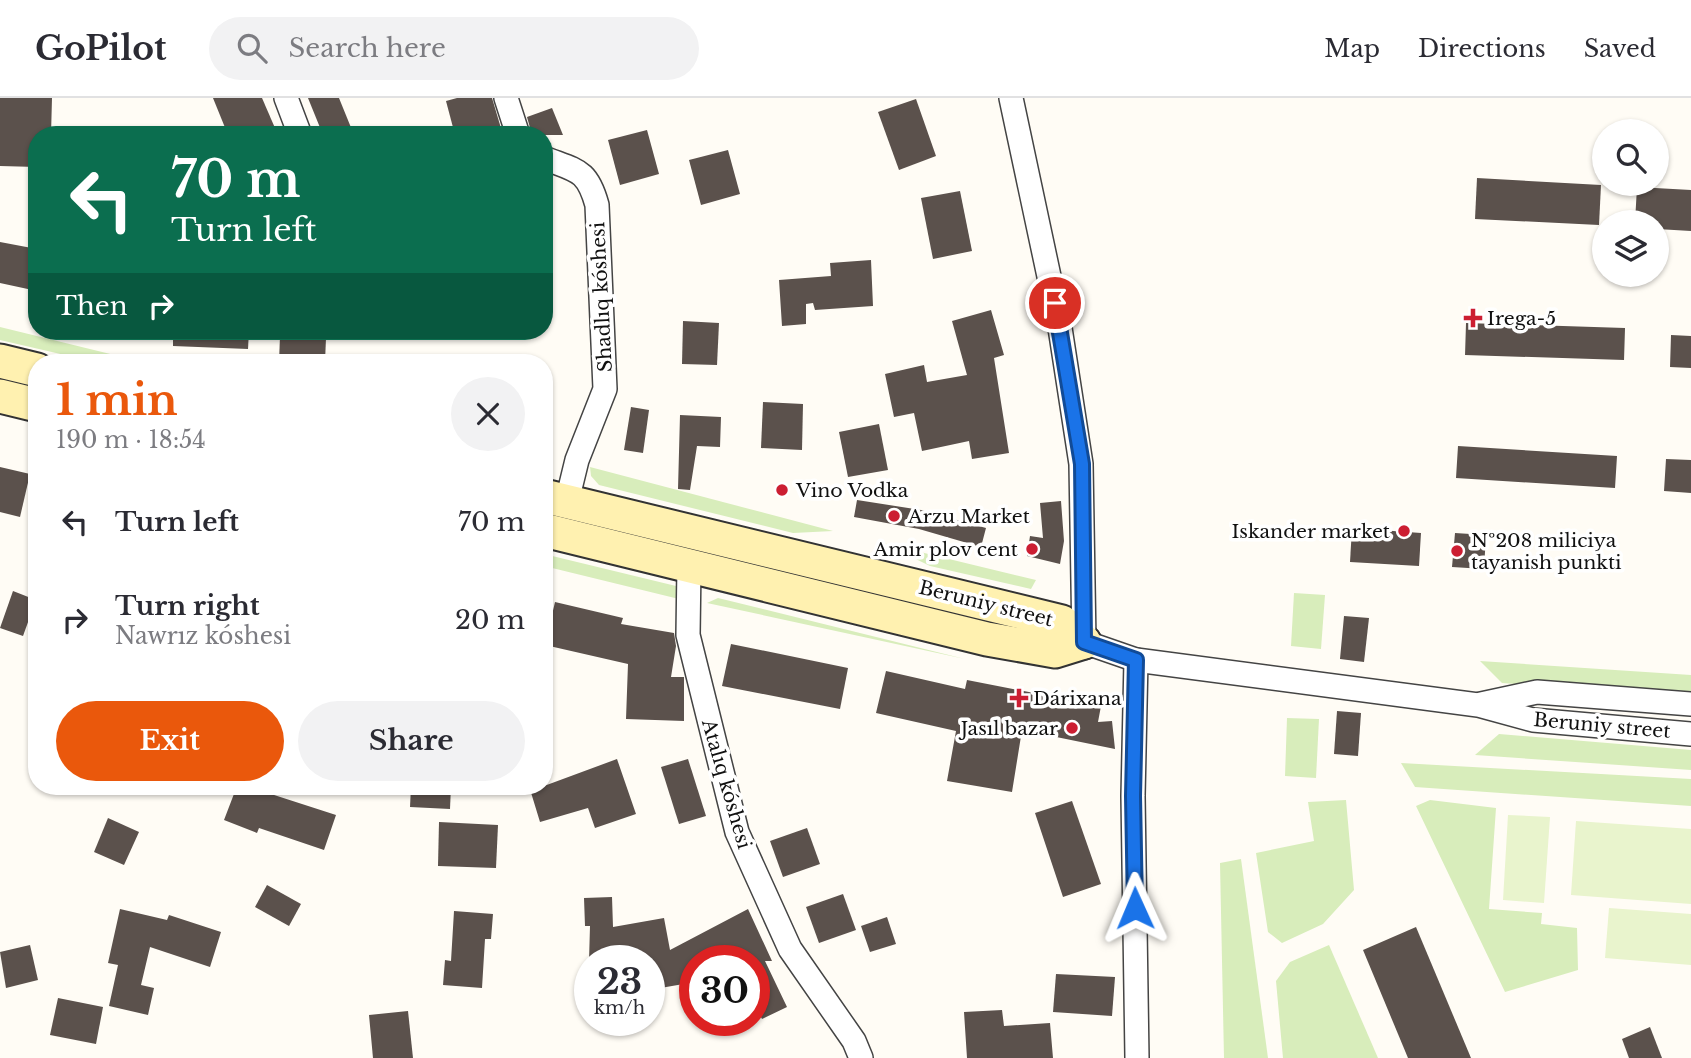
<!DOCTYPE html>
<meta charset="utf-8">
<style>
:root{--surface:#fff;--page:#f2f2f3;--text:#2b2b33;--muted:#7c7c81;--line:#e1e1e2;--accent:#ea580c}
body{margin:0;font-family:"Libre Baskerville",serif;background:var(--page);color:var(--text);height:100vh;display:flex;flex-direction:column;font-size:26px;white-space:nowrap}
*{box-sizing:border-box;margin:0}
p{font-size:23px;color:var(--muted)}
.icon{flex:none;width:38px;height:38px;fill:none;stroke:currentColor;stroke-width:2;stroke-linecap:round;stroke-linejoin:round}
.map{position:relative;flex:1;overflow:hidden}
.sheet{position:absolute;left:28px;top:256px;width:525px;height:441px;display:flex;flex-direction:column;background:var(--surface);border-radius:28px;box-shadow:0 2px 5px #0004}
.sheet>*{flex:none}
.top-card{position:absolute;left:28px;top:28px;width:525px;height:214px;border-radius:28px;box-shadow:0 2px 5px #0004;background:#0b6e4f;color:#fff;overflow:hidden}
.tools{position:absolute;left:1592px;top:21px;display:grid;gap:14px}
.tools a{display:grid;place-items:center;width:77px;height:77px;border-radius:50%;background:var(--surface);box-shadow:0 2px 5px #0004;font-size:35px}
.speed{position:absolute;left:574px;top:847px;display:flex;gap:14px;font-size:35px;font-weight:700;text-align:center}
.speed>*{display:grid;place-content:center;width:91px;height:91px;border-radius:50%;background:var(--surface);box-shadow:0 2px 5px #0004;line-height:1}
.speed small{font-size:18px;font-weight:400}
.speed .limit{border:10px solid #d22;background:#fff;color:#111}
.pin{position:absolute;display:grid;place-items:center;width:60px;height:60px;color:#fff;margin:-30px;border:4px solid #fff;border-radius:50%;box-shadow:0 2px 7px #0007}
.me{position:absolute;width:77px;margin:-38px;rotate:359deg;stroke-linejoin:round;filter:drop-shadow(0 0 5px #0008)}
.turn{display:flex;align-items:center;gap:24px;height:147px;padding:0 28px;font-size:32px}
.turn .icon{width:91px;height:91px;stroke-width:2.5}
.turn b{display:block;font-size:49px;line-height:60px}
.then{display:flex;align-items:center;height:66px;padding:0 28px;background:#0003;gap:14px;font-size:26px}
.round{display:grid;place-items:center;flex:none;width:74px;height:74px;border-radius:37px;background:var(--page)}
.headline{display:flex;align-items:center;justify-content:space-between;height:119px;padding:0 28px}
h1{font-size:42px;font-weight:700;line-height:52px;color:var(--accent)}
.cta{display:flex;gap:14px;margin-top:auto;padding:14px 28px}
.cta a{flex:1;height:80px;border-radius:42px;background:var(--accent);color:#fff;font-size:28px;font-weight:700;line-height:80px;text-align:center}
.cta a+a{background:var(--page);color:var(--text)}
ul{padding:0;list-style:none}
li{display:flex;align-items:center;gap:21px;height:98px;padding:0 28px}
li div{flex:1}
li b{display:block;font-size:26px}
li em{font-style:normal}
header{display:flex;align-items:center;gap:42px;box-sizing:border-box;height:98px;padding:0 35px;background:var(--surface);border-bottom:2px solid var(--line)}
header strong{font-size:33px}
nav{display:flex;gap:38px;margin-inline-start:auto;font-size:24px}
.search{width:490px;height:63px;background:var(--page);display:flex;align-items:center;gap:18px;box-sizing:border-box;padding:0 24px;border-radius:38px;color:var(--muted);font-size:26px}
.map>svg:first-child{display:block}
.green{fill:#d8edbb}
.pitch{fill:#e9f4cd}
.building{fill:#5b514c}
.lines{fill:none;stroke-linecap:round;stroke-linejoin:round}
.street-casing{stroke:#444;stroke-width:26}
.secondary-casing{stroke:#333;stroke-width:37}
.street{stroke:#fff;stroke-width:23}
.secondary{stroke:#fff1b0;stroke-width:33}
.route-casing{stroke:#114b97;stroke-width:18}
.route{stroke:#1a73e8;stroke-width:12}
.poi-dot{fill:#cc1e32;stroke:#fff;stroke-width:2.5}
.labels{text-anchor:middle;stroke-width:7;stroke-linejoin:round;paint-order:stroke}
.street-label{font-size:19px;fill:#111;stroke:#fff}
.poi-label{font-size:19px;fill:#111;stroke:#fff;text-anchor:start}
</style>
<header>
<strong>GoPilot</strong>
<div class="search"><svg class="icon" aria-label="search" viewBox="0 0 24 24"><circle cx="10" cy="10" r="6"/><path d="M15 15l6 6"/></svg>Search here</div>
<nav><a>Map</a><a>Directions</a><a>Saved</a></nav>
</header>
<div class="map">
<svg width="1691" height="960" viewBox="0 0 1691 960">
<rect width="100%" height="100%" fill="#fffcf5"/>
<!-- green -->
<g class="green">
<path d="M 0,229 L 143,264 L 95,264 L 0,242 Z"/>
<path d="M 590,369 L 833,433 L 793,435 L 599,387 L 591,378 Z"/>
<path d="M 883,445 L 1036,482 L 1031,491 L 930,468 Z"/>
<path d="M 544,456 L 676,488 L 679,501 L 544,468 Z"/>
<path d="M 1294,495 L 1325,497 L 1321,551 L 1291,548 Z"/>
<path d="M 718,500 L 965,561 L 707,505 Z"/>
<path d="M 1480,563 L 1691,577 L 1691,599 L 1502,585 Z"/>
<path d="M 1287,620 L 1319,621 L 1316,680 L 1285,678 Z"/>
<path d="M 1499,636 L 1691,652 L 1691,672 L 1475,657 Z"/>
<path d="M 1401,665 L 1691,681 L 1691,708 L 1415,689 Z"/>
<path d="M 1346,702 L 1354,792 L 1323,826 L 1282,845 L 1268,834 L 1256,755 L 1314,743 L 1308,704 Z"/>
<path d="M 1430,702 L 1496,710 L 1489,811 L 1542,815 L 1541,826 L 1577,830 L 1578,872 L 1505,894 L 1416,708 Z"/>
<path d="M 1241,761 L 1268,960 L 1224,960 L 1220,765 Z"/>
<path d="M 1329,847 L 1378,960 L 1283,960 L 1276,883 L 1290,864 Z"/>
</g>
<!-- pitch -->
<g class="pitch">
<path d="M 1508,717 L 1550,719 L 1544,805 L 1503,802 Z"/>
<path d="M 1576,723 L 1691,731 L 1691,806 L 1571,797 Z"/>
<path d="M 1609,810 L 1691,816 L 1691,867 L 1605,860 Z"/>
</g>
<!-- building -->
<g class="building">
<path d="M 0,0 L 52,0 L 51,37 L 37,37 L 37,69 L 0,68 Z"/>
<path d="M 213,0 L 262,0 L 278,37 L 228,37 Z"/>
<path d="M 308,0 L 339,0 L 354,37 L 323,37 Z"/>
<path d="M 457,0 L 492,0 L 503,37 L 455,37 L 446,3 Z"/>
<path d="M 916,1 L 936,58 L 899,72 L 878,14 Z"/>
<path d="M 552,10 L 563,37 L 532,37 L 527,19 Z"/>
<path d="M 647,32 L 659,76 L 620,87 L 608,42 Z"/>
<path d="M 728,52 L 740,96 L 701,107 L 689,62 Z"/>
<path d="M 1477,80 L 1601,87 L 1599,127 L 1475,121 Z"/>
<path d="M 1637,89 L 1691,92 L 1691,133 L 1657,131 L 1657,124 L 1635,124 Z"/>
<path d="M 960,93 L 972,153 L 933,161 L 921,100 Z"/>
<path d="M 0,144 L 37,151 L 37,193 L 0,185 Z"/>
<path d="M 871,162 L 873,208 L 815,212 L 813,205 L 806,206 L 806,226 L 782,228 L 779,182 L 831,178 L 830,165 Z"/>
<path d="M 991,212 L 1004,257 L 994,260 L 1009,355 L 972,361 L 969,343 L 922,353 L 914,315 L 894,319 L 885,276 L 924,267 L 927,284 L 967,277 L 952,223 Z"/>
<path d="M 683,223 L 719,225 L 717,267 L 682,266 Z"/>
<path d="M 1466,225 L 1625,230 L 1624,262 L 1465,257 Z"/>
<path d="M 173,233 L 249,233 L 248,251 L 173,248 Z"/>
<path d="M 1671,237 L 1691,238 L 1691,270 L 1670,269 Z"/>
<path d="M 280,238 L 326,240 L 325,264 L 279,264 Z"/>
<path d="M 763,304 L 803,306 L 802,352 L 761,350 Z"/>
<path d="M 631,309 L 649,312 L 643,355 L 624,352 Z"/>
<path d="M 680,317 L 721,319 L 720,349 L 697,348 L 690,392 L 678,391 Z"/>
<path d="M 879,326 L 888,372 L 848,379 L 839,334 Z"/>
<path d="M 1458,348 L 1617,358 L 1615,390 L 1456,380 Z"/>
<path d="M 1666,361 L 1691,362 L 1691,395 L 1664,393 Z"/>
<path d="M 0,369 L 30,376 L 20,419 L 0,414 Z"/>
<path d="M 857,402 L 921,412 L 986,430 L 981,449 L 919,431 L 854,419 Z"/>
<path d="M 1061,403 L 1064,443 L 1060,466 L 1027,458 L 1030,438 L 1043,440 L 1040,405 Z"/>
<path d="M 1352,430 L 1421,435 L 1419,468 L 1350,464 Z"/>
<path d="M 1455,435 L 1486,437 L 1484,471 L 1452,469 Z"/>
<path d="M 13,493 L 36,502 L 23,538 L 0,530 Z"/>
<path d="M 555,504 L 623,520 L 621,526 L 674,535 L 676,548 L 671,579 L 684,579 L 684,623 L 626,621 L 628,566 L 545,547 Z"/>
<path d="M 1344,518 L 1369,520 L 1364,564 L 1340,561 Z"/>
<path d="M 731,546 L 848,570 L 840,611 L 722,588 Z"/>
<path d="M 886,573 L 965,591 L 967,582 L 1101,608 L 1098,624 L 1112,623 L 1115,651 L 1022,632 L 1012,694 L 947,683 L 956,633 L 876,615 Z"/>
<path d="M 1337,613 L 1361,615 L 1358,658 L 1334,656 Z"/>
<path d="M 617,661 L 636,716 L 595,730 L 588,710 L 540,724 L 529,688 L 544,688 Z"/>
<path d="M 688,661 L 706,718 L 679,726 L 661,669 Z"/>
<path d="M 237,688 L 246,688 L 336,717 L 324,752 L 259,730 L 257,735 L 224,722 Z"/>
<path d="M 411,688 L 451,688 L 450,711 L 410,709 Z"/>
<path d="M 1072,703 L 1101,786 L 1063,799 L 1035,715 Z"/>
<path d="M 108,720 L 139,734 L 124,767 L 94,754 Z"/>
<path d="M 439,724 L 498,727 L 496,770 L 438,768 Z"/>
<path d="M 807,730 L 820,766 L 783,779 L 770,743 Z"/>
<path d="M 267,787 L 301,806 L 289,828 L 255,809 Z"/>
<path d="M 843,796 L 856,832 L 819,845 L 806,809 Z"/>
<path d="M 612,799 L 613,829 L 664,820 L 670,852 L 748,811 L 772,863 L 765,863 L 787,909 L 762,921 L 754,905 L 754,863 L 695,863 L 695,884 L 649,892 L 649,863 L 589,863 L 590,828 L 585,828 L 584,800 Z"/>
<path d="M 120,811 L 167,822 L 169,817 L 221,834 L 210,869 L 150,849 L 141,887 L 154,890 L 148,917 L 109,908 L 118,867 L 108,865 Z"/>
<path d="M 454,813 L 493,816 L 491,841 L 485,841 L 482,890 L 443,887 L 445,862 L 451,863 Z"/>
<path d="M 887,819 L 896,846 L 870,854 L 861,828 Z"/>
<path d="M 1416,829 L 1471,960 L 1408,960 L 1363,852 Z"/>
<path d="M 30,847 L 38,882 L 6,890 L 0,854 Z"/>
<path d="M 1056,876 L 1115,879 L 1112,918 L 1053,914 Z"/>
<path d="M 58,900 L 103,909 L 96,946 L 50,937 Z"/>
<path d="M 1002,912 L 1004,928 L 1050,925 L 1053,960 L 967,960 L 964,914 Z"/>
<path d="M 408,913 L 413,960 L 373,960 L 369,917 Z"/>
<path d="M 1650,929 L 1662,960 L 1629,960 L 1622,941 Z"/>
</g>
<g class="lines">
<defs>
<g id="street">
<path d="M 286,0 L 300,37"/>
<path d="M 506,0 L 518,37"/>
<path d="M 1011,0 L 1060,230 L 1081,366 L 1084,544 L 1136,562 L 1478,607 L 1533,622 L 1691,636"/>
<path d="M 544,60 C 577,73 587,71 597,107 L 605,291 L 577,362 L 567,403"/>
<path d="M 689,467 L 688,537 L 737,734 L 790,851 L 854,943 L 861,960"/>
<path d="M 1136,562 L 1133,698 L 1137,960"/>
<path d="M 1481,606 L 1537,594 L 1691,606"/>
</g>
<g id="secondary">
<path d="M 0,263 L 37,272"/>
<path d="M 0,298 L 37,307"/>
<path d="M 544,398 L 1062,524 L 1084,544"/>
<path d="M 544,432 L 987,541 L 1055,553 L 1084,544"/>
</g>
</defs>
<!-- street casing -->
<use href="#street" class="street-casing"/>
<!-- secondary casing -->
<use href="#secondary" class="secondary-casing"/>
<!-- street -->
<use href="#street" class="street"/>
<!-- secondary -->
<use href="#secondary" class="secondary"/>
</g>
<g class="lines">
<defs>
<path id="route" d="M 1055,205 L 1082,366 L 1084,544 L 1136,562 L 1133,698 L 1135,810"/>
</defs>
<!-- route casing -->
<use href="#route" class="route-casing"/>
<!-- route -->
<use href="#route" class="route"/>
</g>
<!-- markers -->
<g class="poi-dot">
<path d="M1469.5 209.5h7v7h7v7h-7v7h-7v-7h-7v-7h7z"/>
<circle cx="782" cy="392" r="7"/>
<circle cx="894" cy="418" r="7"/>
<circle cx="1404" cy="433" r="7"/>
<circle cx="1032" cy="451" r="7"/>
<circle cx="1457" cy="453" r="7"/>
<path d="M1015.5 589.5h7v7h7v7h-7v7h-7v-7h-7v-7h7z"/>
<circle cx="1072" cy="630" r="7"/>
</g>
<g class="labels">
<!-- street labels -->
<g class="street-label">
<text transform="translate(601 199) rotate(-93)" y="7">Shadlıq kóshesi</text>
<text transform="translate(986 505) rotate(14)" y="7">Beruniy street</text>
<text transform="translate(1602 627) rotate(5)" y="7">Beruniy street</text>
<text transform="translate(727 686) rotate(74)" y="7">Atalıq kóshesi</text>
</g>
<!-- poi labels -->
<g class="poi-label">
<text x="1487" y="227">Irega-5</text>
<text x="796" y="399">Vino Vodka</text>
<text x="908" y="425">Arzu Market</text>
<text x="1390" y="440" text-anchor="end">Iskander market</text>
<text x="1471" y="449">№208 miliciya<tspan x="1471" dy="22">tayanish punkti</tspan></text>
<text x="1018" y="458" text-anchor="end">Amir plov cent</text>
<text x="1033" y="607">Dárixana</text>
<text x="1058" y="637" text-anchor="end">Jasıl bazar</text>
</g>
</g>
</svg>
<div class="tools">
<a><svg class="icon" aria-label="search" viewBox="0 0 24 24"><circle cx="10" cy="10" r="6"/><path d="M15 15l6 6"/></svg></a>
<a><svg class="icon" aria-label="layers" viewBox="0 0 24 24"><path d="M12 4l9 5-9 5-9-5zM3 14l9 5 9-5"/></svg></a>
</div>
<div class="speed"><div>23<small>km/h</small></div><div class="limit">30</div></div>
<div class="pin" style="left:1055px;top:205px;background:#d93025"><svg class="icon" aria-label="arrive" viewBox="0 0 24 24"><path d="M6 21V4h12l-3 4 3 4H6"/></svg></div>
<svg class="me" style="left:1135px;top:810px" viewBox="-20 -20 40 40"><path d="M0-17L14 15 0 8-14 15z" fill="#1a73e8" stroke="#fff" stroke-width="4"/></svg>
<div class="top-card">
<div class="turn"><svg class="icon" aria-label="left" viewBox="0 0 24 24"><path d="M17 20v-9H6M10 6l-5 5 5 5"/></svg><div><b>70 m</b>Turn left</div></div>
<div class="then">Then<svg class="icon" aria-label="right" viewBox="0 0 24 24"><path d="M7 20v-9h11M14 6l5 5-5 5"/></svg></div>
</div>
<section class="sheet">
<div class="headline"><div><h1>1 min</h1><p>190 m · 18:54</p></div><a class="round"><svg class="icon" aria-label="close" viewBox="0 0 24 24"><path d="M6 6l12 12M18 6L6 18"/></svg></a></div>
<ul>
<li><svg class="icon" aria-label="left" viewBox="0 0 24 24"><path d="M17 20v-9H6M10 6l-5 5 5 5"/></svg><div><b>Turn left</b></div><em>70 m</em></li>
<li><svg class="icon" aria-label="right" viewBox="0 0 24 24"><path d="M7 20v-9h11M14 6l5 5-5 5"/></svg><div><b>Turn right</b><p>Nawrız kóshesi</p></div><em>20 m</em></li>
</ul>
<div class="cta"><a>Exit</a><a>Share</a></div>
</section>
</div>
